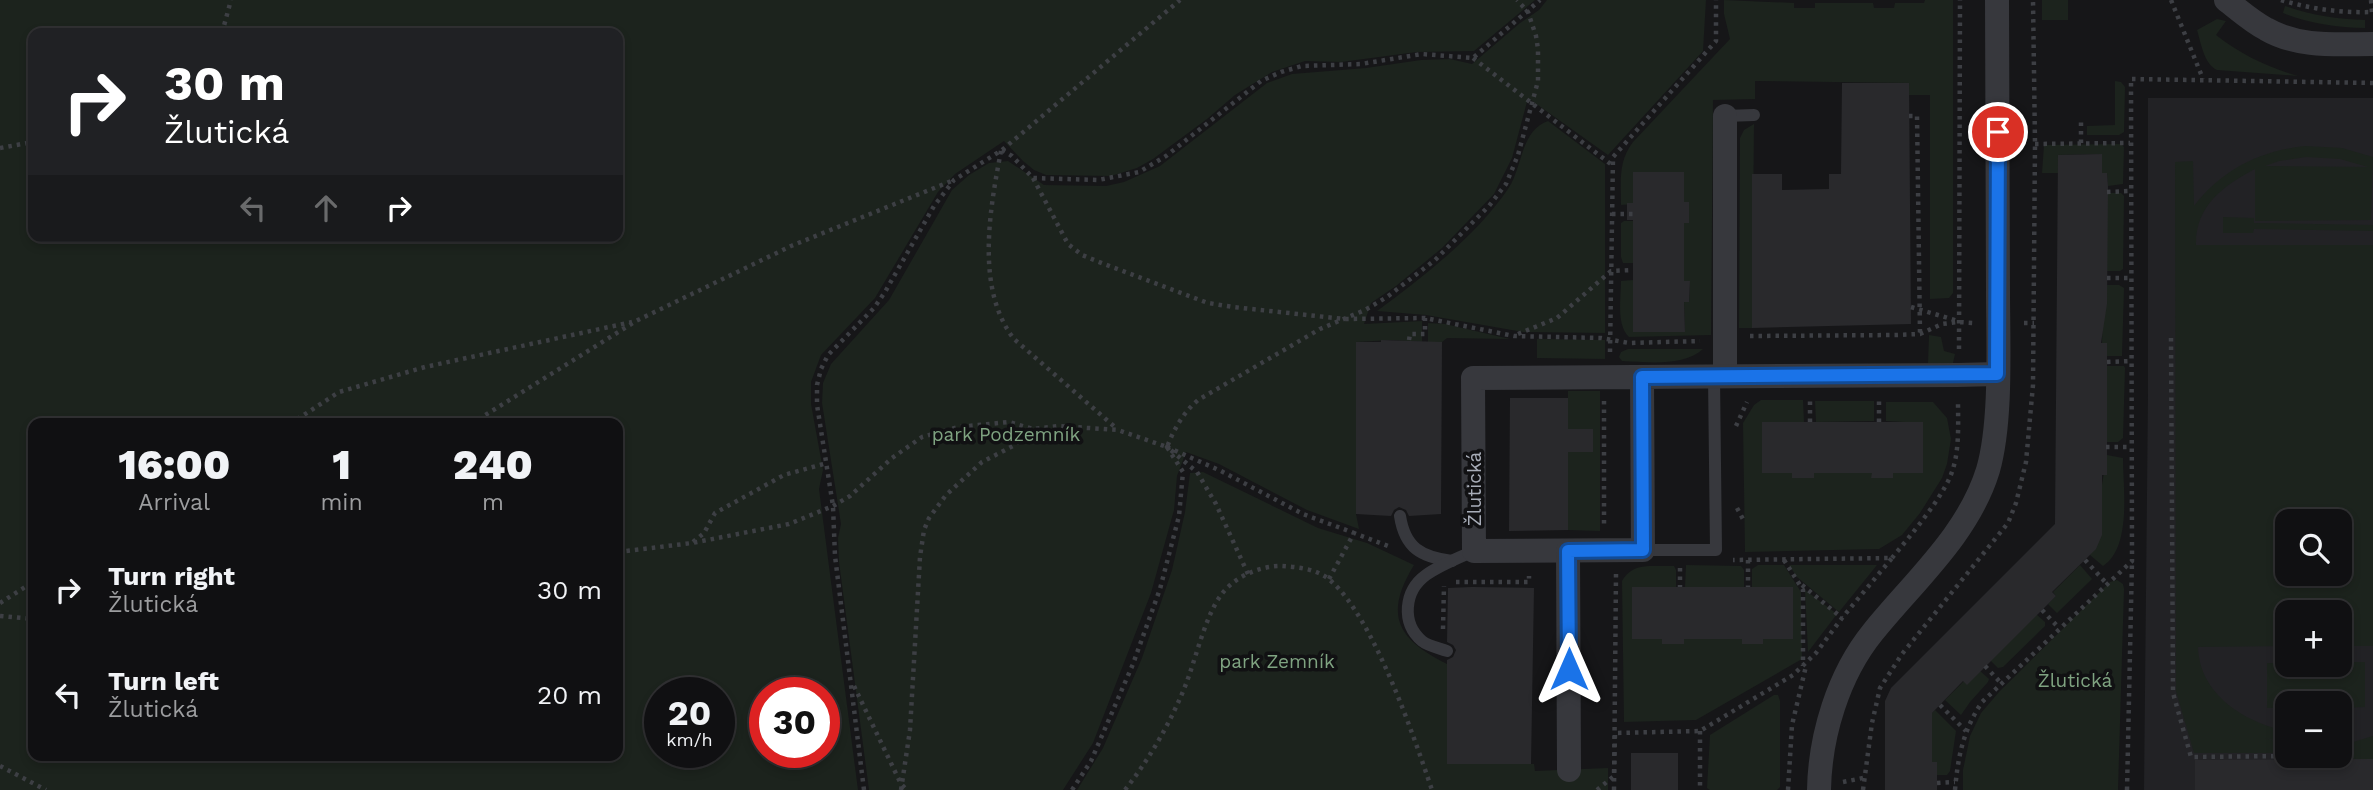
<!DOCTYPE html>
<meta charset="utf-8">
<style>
:root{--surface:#101012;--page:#19191b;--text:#f1f3f6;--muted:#9c9d9f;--line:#303032}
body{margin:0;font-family:"Work Sans",sans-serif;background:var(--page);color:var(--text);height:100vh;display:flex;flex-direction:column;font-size:26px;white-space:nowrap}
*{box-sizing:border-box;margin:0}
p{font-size:23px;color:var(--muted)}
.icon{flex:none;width:38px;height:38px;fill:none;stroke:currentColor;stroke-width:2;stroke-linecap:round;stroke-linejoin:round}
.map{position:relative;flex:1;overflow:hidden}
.side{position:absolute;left:28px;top:418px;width:595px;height:343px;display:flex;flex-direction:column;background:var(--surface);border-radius:14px;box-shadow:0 4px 10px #0003,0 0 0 2px var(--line)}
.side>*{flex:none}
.guide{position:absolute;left:28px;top:28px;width:595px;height:214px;border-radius:14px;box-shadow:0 4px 10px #0003,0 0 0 2px var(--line);background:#202124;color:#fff;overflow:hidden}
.tools{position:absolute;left:2275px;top:509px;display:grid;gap:14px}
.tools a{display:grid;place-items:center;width:77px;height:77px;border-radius:14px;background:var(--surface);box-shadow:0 4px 10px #0003,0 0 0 2px var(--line);font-size:35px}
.speed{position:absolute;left:644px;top:677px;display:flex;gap:14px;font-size:35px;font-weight:700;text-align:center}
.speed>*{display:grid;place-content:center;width:91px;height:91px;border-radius:50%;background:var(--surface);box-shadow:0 4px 10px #0003,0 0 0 2px var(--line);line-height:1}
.speed small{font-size:18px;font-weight:400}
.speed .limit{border:10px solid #d22;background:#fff;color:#111}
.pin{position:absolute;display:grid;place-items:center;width:60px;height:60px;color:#fff;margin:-30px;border:4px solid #fff;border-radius:50%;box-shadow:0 2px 7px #0007}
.me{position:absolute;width:77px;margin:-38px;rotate:0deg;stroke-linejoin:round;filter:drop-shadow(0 0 5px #0008)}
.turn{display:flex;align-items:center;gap:24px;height:147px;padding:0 21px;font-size:32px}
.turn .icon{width:91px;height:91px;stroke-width:2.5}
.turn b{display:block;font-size:49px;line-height:60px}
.lanes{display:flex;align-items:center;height:66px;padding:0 21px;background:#0003;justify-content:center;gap:35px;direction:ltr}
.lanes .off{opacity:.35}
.eta{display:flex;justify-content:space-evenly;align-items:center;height:119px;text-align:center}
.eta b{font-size:42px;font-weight:800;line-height:49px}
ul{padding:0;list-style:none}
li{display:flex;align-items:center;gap:21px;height:105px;padding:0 21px}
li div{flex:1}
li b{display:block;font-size:26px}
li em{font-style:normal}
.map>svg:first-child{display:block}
.built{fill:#222225;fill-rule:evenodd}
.green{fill:#1c231d;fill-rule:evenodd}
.building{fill:#29292c}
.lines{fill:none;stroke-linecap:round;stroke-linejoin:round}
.path{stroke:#3d3f44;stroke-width:4.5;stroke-dasharray:3.5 5;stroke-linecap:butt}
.service{stroke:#37383d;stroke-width:12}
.minor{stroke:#37383d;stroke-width:24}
.route-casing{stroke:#114b97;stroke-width:18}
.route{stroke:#1a73e8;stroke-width:12}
.labels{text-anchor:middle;stroke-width:7;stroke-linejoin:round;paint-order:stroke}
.park-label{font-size:19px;fill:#7fa381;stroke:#111113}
.street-label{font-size:19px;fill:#a8adb8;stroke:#111113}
</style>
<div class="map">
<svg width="2373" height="790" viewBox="0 0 2373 790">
<rect width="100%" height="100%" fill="#161618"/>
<!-- built -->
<path class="built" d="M 2148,98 L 2373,98 L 2373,790 L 2144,790 L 2148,394 ZM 2287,522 L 2340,522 L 2340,574 L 2287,574 ZM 2287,612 L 2340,612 L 2340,665 L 2287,665 ZM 2287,704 L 2340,704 L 2340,756 L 2287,756 Z"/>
<!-- green -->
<g class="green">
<path d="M 0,0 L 1535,0 L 1474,51 L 1417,52 L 1341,62 L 1305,61 L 1272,72 L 1235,95 L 1207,119 L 1153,159 L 1137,168 L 1111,176 L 1046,175 L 1034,170 L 1023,161 L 1004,141 L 955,174 L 938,192 L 875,298 L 821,355 L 811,382 L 811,404 L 823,470 L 819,489 L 858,790 L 0,790 ZM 33,33 L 618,33 L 618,236 L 33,236 ZM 33,424 L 618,424 L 618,756 L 33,756 ZM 660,693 L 719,693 L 719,752 L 660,752 ZM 765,693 L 824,693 L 824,752 L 765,752 Z"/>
<path d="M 1547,0 L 1706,0 L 1703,51 L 1608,155 L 1528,98 L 1512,158 L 1494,194 L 1442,248 L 1396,286 L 1371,303 L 1364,324 L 1422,321 L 1422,342 L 1391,340 L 1356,342 L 1356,514 L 1359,529 L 1307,510 L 1219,464 L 1186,452 L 1177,476 L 1174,510 L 1151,593 L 1093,743 L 1063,790 L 869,790 L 839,562 L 838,538 L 841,524 L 822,403 L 823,383 L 831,364 L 889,300 L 952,190 L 969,175 L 989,163 L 1008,161 L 1044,185 L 1106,186 L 1124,182 L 1160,166 L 1267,83 L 1292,74 L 1366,68 L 1421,60 L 1450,59 L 1472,64 L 1520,23 L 1539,10 Z"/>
<path d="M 1724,0 L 1794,3 L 1794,8 L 1815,8 L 1815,3 L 1873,3 L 1874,8 L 1894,8 L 1895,3 L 1924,3 L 1925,0 L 1953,0 L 1953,293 L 1949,298 L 1930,299 L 1930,95 L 1909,95 L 1909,83 L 1755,81 L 1755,99 L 1713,100 L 1711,335 L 1629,337 C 1616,325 1621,298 1621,281 L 1633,280 L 1634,332 L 1685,332 L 1684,302 L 1689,302 L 1690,282 L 1684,281 L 1684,223 L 1689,223 L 1689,202 L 1684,202 L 1684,172 L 1634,172 L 1633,204 L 1621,205 C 1621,180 1618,162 1633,142 L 1730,39 L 1724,14 Z"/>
<rect x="2042" y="0" width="26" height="20"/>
<path d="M 2285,6 C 2312,16 2337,19 2365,20 L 2365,28 C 2336,27 2311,24 2283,13 Z"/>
<path d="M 2217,19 L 2226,21 L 2216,35 C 2242,55 2267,67 2298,76 L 2217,70 C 2204,64 2201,43 2197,30 Z"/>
<path d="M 2115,81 L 2121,82 L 2125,87 L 2124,132 L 2119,135 L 2087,135 L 2087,126 L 2115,125 Z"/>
<path d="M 1548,121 L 1605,164 L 1605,333 L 1523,332 L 1426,315 L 1377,311 C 1423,277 1475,237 1508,189 C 1523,167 1520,131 1548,121 Z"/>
<path d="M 1754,124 L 1752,328 L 1739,328 L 1740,138 L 1744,130 Z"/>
<path d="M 2121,144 L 2124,147 L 2123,184 L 2108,186 L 2107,174 L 2102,173 L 2102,154 L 2058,155 L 2058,173 L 2042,173 L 2044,145 Z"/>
<path d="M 2305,146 L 2342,148 L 2373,157 L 2371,220 L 2255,221 L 2255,169 C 2224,185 2195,206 2196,245 L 2373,245 L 2373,646 L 2340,646 L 2340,612 L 2287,612 L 2287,646 L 2198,647 C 2199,694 2245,723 2287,731 L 2287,743 L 2265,738 L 2287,745 L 2287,753 L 2194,753 L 2176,691 L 2175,162 L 2193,161 L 2194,206 C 2222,170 2259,151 2305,146 ZM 2306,157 L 2340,159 L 2368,167 L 2265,166 L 2279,161 ZM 2287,522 L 2340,522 L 2340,574 L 2287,574 Z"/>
<path d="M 2107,193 L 2121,193 L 2124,196 L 2123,269 L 2120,271 L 2107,271 Z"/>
<path d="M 2223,217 L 2254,218 L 2254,223 L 2373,225 L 2373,231 L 2254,229 L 2253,233 L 2223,233 Z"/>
<path d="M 1624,221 L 1633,221 L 1633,263 L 1623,263 L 1621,257 L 1621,223 Z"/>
<path d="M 2107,285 L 2119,285 L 2124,288 L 2122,356 L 2107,356 L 2107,344 L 2102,343 L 2103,305 L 2107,304 Z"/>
<path d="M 1428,323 L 1445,324 L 1510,339 L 1447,338 L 1442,342 L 1428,342 Z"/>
<path d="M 1929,335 L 1941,337 L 1944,351 L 1955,354 L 1953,363 L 1928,363 Z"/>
<path d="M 1537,339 L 1605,340 L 1605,359 L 1537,358 Z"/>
<path d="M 1628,349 L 1703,349 C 1683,367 1648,362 1622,361 L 1619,357 L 1621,352 Z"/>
<path d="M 2106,366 L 2124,366 L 2125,368 L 2123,438 L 2118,442 L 2107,442 Z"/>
<path d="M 1568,391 L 1600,391 L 1600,531 L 1568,530 L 1568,452 L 1593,452 L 1593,429 L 1568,429 Z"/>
<path d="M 1761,400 L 1803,400 L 1804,422 L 1762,422 L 1762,472 L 1792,473 L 1792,478 L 1813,478 L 1814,473 L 1872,473 L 1872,478 L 1893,478 L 1893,473 L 1923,473 L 1923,423 L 1886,421 L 1886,402 L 1933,402 L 1947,418 L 1951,439 L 1947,464 L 1942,478 L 1920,513 L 1902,535 L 1879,549 L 1745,552 L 1743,423 L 1754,405 Z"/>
<path d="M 1815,401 L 1874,401 L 1874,421 L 1816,422 Z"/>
<path d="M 2107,455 L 2123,458 C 2123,488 2132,547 2103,566 L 2090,555 Z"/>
<path d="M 1203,472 L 1318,528 L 1367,543 L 1414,565 C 1383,616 1398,639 1447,664 L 1447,764 L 1534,764 L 1535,771 L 1608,768 L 1608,790 L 1077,790 L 1103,748 L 1142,658 L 1172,570 L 1185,512 L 1190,473 Z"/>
<path d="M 1686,565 L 1741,566 L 1744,570 L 1744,587 L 1685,587 Z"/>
<path d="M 1758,565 L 1784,565 L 1801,592 L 1802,659 L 1696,720 L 1624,722 L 1622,581 C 1633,561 1653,567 1674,566 L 1676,570 L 1676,587 L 1633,587 L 1684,639 L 1742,639 L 1742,644 L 1762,644 L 1763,639 L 1792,639 L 1793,588 L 1752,587 L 1752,569 Z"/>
<path d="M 1789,565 L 1877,565 L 1839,612 L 1797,577 Z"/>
<path d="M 2080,565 L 2092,579 L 2057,613 L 2048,604 L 2056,596 L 2053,592 Z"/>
<path d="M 2117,580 L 2123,584 L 2124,589 L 2118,790 L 1963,790 L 1963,770 L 1970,736 L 1981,713 L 1999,692 L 2110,582 Z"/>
<path d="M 1805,590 L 1837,614 L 1808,652 Z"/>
<path d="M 2036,614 L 2045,622 L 2045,626 L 2003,667 L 1998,668 L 1990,660 Z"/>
<path d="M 2340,662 L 2365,662 L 2365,707 L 2340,708 L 2340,704 L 2287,704 L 2287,708 L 2267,708 L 2267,663 L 2340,665 Z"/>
<path d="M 1980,671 L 1989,679 L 1988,682 L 1970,702 L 1961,715 L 1945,700 L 1964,681 Z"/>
<path d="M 1774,695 L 1778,695 L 1780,701 L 1780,787 L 1777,790 L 1710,790 L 1707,788 L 1710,735 Z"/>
<path d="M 1935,710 L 1956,731 L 1950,771 L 1947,775 L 1937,775 L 1932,762 L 1932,713 Z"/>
<path d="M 2373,736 L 2373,759 L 2310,759 L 2310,756 L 2340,756 L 2340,746 Z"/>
</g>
<!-- building -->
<g class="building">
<path d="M 1842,83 L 1909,83 L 1911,324 L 1752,328 L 1752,174 L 1782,174 L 1782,190 L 1829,189 L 1829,174 L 1841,174 Z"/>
<path d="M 2102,154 L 2102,173 L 2107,173 L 2108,186 L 2107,304 L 2101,343 L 2107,343 L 2107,475 L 2102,475 L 2102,535 L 2096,549 L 2052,592 L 2056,596 L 1967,685 L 1963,681 L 1932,713 L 1932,762 L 1937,762 L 1937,790 L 1885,790 L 1885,701 L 1891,688 L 2055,524 L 2058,155 Z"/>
<path d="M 1633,172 L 1684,172 L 1684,202 L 1689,202 L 1689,223 L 1684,223 L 1684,281 L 1690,281 L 1689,302 L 1684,302 L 1685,332 L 1633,332 L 1633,220 L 1627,220 L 1627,203 L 1633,203 Z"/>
<path d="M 1381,340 L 1442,342 L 1441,514 L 1409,516 L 1406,510 L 1399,507 L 1394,510 L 1391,516 L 1356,514 L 1356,342 L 1381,342 Z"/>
<path d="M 1510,398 L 1568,398 L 1568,429 L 1593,429 L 1593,452 L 1568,452 L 1568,530 L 1509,531 Z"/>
<path d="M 1762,422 L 1923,422 L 1923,473 L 1893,473 L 1893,478 L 1871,478 L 1872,473 L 1814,473 L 1814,478 L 1792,478 L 1792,473 L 1762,473 Z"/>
<path d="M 1472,587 L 1534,588 L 1531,764 L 1447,764 L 1447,660 L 1453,657 L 1456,650 L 1453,645 L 1447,642 L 1448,588 Z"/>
<path d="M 1632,587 L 1793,587 L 1793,639 L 1763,639 L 1763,644 L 1742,644 L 1742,639 L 1684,639 L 1684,644 L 1662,644 L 1662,639 L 1632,639 Z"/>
<rect x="1631" y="753" width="47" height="37"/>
<path d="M 2373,759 L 2373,790 L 2195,790 L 2195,760 Z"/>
</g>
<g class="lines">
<!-- path -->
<g class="path">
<path d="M 2171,0 L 2203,79"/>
<path d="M 2281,0 C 2311,9 2341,13 2373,12"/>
<path d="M 2371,0 L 2372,13"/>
<path d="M 222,33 L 231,0"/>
<path d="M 1473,58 L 1612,165"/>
<path d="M 1909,116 L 1917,116 L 1920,334"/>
<path d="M 2081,143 L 2081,122"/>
<path d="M 2035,144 L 2130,143"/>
<path d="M 0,148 L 33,142"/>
<path d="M 1002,150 L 1012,156 L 1033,178 L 1098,180 L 1139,172 L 1166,156 L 1261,81 L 1281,72 L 1302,66 L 1361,64 L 1422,54 L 1473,58 L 1540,0"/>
<path d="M 1001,151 C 990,208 975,289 1014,339 L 1116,428"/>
<path d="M 1033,178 L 1068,244 L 1082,255 L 1104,264 L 1208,303 L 1233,307 L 1344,319 L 1425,318 L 1514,336 L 1601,338 L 1629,343 L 1700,341"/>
<path d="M 2107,192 L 2130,191"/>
<path d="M 1612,214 L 1633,214"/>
<path d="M 2107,278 L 2131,278"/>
<path d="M 1911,307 L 1958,321"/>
<path d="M 2024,323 L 2034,323"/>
<path d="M 1518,334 L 1557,318 L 1611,271 L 1633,270"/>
<path d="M 1750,336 L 1897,335 L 1920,334 L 1942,324 L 1958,322 L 1974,323"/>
<path d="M 2171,338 L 2173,693 L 2191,757 L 2287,756"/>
<path d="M 1409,340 L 1410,334 L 1425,334 L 1425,318"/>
<path d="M 1959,349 L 1960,0"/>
<path d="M 1610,352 L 1613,157 L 1716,41 L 1716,0"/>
<path d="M 2107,362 L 2131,361"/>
<path d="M 1604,401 L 1604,525"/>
<path d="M 1810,422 L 1810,399"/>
<path d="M 1879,422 L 1879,398"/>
<path d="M 290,424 L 339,392 L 425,367 L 632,322"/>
<path d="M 471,424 L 636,321 L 791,246 L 954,180"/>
<path d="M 1736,426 L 1747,402"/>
<path d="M 2106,447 L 2131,447"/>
<path d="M 1737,508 L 1744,521"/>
<path d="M 693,542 L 704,533 L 715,513 L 784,475 L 827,463"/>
<path d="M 618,552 L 692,543 L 789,524 L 833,506 L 850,496 L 892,458 L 922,437 L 958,427 L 1009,422 L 1033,429 L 1059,426 L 1118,430 L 1167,447 C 1174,429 1183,413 1198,400 L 1320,329 L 1365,310 L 1387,297 L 1435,260 L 1489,206 L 1506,184 L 1518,155 L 1538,81 L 1538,49 L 1536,36 L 1528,12 L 1517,0"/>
<path d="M 1892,558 C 1910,536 1939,502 1950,477 C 1960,454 1958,425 1958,400"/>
<path d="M 1748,560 L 1748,587"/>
<path d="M 1784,560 L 1803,590 L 1803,666"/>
<path d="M 2085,560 L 2107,584"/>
<path d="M 1680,568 L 1680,587"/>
<path d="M 1248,574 L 1216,504 L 1197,472 L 1167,447 L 1221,471 L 1303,514 L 1354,533"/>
<path d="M 1329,579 L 1354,533 L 1388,546"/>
<path d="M 1456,582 L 1529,582 L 1529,576"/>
<path d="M 1802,585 L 1842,618"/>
<path d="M 0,603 L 33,582"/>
<path d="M 2042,610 L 2059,628"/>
<path d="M 0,616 L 33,619"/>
<path d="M 1443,629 L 1444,586"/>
<path d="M 1985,666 L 2001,683"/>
<path d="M 854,686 L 901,784 L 907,790"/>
<path d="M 1940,705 L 1966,731"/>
<path d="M 1700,731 L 1700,790"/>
<path d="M 2302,759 L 2302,756"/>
<path d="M 0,766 L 46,790"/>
<path d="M 1843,782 L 1863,778"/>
<path d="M 1937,783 L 1955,782"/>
<path d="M 864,790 L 835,556 L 833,506 L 817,405 L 817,385 L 821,369 L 828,355 L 874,308 L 885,292 L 934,206 L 954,180 L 1002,150 L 1180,0"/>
<path d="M 901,790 L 910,730 L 920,557 L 924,530 L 929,518 L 946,495 L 982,462 L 1013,446 L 1033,430"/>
<path d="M 1072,790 L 1091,761 L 1133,664 L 1160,589 L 1179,516 L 1183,472 L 1167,447"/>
<path d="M 1125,790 C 1150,758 1171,722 1186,684 C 1196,658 1205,617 1221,595 C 1234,577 1259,566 1281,566 C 1298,567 1318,569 1331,581 C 1374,619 1413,734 1432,790"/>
<path d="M 1597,790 L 1614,776 L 1615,733 L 1700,731 L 1793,675 L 1816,653 L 1842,618 L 1892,558 L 1733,560"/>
<path d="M 1614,790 L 1616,574"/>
<path d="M 1788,790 L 1792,725 L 1806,666"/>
<path d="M 1863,790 L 1872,723 L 1880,688 L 1902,654 L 2008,523 L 2016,503 L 2026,462 L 2033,385 L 2035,144 L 2033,0"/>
<path d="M 1955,790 C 1958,756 1963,731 1982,702 L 2132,561 L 2131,79 L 2373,83"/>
<path d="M 2127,790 L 2132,561"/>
</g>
<!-- service -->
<g class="service">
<path d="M 1725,116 L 1754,115"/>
<path d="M 1400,516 C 1405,548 1421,557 1452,561"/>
<path d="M 1643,550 L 1716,550 L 1714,376"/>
<path d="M 1447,651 C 1439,648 1428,646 1422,641 C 1401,623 1404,591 1426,575 C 1440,565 1458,558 1474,551"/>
</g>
<!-- minor -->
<g class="minor">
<path d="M 2226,0 C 2239,10 2251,21 2266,29 C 2299,48 2337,44 2373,44"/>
<path d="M 1725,376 L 1725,116"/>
<path d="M 1642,377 L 1643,550 L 1474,551 L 1473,378 L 1958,375 L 1997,374"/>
<path d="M 1568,551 L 1569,770"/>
<path d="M 1819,790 C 1820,736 1838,675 1873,632 C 1914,581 1968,535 1988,470 C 2002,421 1998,343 1998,291 C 1998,194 1998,97 1997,0"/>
</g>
</g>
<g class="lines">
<defs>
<path id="route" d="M 1569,669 L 1568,551 L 1643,550 L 1642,377 L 1997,374 L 1998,132"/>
</defs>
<!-- route casing -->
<use href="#route" class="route-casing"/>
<!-- route -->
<use href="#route" class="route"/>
</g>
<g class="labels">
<!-- park labels -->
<g class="park-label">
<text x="1006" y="441">park Podzemník</text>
<text x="1277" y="668">park Zemník</text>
<text x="2075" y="687">Žlutická</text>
</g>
<!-- street labels -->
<g class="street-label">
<text transform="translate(1474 489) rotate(-90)" y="7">Žlutická</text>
</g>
</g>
</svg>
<div class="tools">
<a><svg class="icon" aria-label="search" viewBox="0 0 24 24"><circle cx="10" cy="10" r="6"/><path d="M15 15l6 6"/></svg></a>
<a>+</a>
<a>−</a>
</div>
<div class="speed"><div>20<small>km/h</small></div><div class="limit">30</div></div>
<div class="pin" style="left:1998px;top:132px;background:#d93025"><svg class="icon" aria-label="arrive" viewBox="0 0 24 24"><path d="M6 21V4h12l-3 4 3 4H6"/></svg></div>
<svg class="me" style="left:1569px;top:669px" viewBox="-20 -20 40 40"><path d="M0-17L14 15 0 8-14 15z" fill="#1a73e8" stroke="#fff" stroke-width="4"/></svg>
<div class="guide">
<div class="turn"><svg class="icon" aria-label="right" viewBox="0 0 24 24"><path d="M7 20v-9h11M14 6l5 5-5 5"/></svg><div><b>30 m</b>Žlutická</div></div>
<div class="lanes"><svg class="icon off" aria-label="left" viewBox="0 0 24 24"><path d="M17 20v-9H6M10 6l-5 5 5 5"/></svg><svg class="icon off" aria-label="ahead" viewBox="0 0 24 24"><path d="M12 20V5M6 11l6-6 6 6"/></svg><svg class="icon" aria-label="right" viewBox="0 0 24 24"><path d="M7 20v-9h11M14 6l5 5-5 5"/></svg></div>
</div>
<section class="side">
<div class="eta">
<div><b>16:00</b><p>Arrival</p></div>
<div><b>1</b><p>min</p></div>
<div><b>240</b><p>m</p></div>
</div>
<ul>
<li><svg class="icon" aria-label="right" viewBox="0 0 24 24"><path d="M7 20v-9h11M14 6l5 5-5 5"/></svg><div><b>Turn right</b><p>Žlutická</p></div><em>30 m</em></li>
<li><svg class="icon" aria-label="left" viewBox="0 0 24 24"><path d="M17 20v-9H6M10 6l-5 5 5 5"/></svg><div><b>Turn left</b><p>Žlutická</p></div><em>20 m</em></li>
</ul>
</section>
</div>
